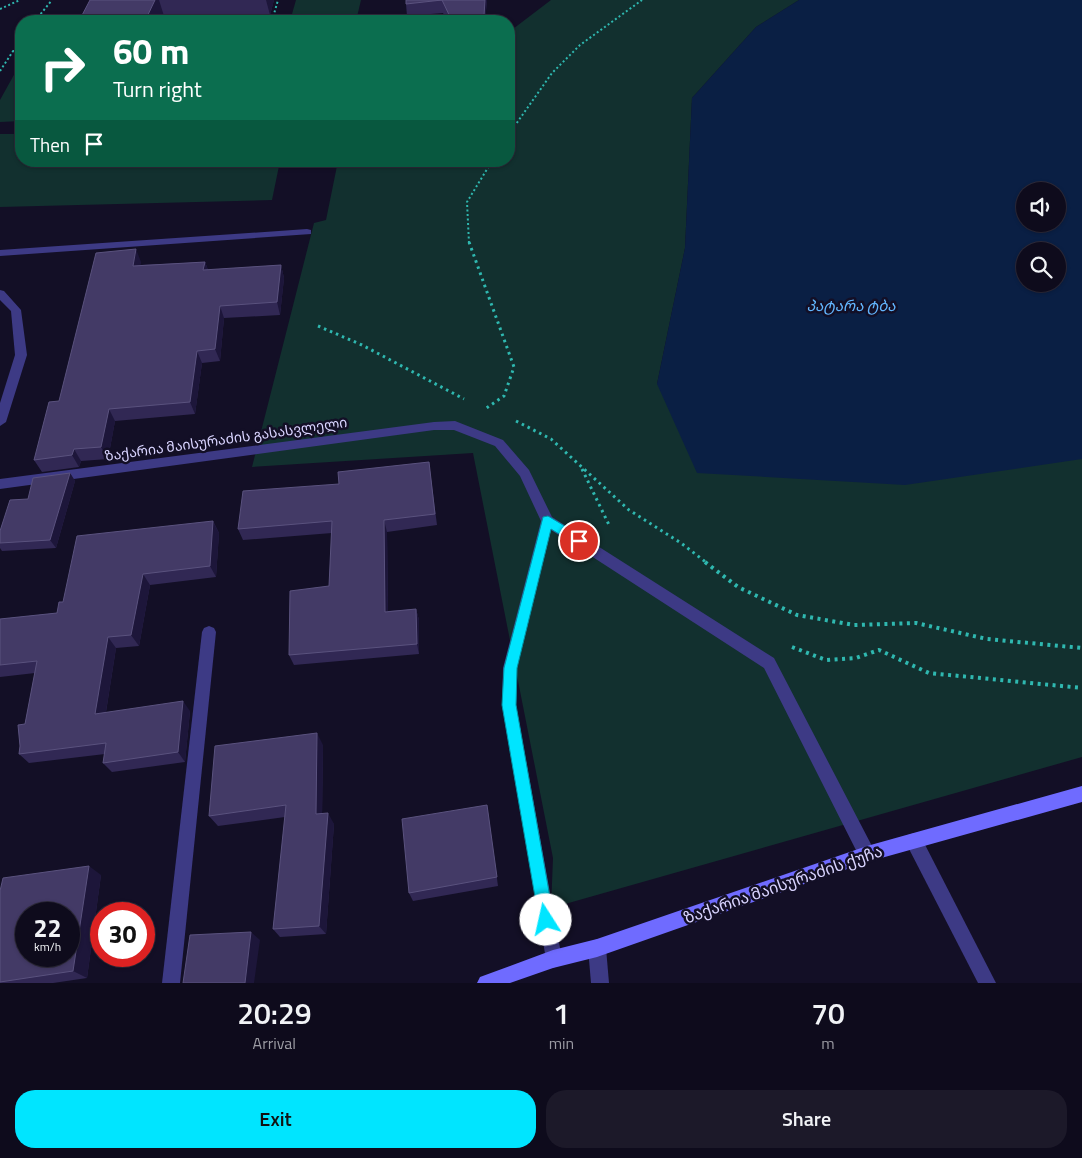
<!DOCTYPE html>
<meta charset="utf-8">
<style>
:root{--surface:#0e0b1c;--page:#1c1929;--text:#f1f3f6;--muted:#9b9ba3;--line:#2e2b3b;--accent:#00e5ff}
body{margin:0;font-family:"Titillium Web","Noto Sans Georgian",sans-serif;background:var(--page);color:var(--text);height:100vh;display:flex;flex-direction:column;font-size:19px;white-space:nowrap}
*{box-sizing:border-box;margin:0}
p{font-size:16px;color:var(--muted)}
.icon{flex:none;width:28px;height:28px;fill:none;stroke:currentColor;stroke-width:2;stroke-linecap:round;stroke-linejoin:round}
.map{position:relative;height:983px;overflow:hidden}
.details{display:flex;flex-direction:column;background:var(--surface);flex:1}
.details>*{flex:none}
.hud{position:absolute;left:15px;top:15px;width:500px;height:152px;border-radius:20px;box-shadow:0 1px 4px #0004,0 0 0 1px var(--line);background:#0b6e4f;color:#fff;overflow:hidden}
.fabs{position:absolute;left:1016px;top:182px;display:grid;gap:10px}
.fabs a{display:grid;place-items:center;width:50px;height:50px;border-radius:50%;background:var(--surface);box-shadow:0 1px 4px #0004,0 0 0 1px var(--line);font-size:25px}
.speed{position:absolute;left:15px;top:902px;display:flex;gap:10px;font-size:25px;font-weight:700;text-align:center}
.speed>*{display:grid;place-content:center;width:65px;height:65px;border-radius:50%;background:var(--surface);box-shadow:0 1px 4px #0004,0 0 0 1px var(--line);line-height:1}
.speed small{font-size:12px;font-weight:400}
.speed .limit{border:8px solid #d22;background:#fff;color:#111}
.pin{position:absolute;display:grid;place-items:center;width:42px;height:42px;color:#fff;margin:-21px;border:2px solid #fff;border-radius:50%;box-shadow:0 1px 5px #0007}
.me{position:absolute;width:55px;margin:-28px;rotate:350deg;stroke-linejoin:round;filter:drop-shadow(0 0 4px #0008)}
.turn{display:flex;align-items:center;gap:18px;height:105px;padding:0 15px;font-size:22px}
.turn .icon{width:65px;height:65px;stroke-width:2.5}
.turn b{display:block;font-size:35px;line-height:42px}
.then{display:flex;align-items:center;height:48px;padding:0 15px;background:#0003;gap:10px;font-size:19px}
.eta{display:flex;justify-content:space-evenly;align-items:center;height:85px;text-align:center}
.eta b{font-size:30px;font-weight:600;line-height:35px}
.button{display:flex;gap:10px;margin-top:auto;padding:10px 15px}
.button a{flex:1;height:58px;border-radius:20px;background:var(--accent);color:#111;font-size:20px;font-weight:600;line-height:58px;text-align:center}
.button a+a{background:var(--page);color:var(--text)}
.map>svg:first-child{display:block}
.green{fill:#12302f}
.water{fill:#0a1f44;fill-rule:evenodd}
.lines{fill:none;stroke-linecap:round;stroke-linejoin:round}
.path-far2{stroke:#2fb8b0;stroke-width:2;stroke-dasharray:2 2.5;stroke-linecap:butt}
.path-far1{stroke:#2fb8b0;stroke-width:3;stroke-dasharray:2.5 4;stroke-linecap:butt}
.path{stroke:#2fb8b0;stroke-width:4;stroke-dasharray:3 4.5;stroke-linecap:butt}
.lane{fill:#3d3a85;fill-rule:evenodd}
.street{fill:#3d3a85;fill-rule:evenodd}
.secondary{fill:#6f6bff;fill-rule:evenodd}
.wall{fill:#312854}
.shaded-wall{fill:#1d163a}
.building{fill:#433a66;stroke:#5a527e;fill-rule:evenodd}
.route{fill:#00e5ff;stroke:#0095a6}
.labels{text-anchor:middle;stroke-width:5;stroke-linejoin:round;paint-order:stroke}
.street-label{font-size:14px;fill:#d9d4ff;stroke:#130f26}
.water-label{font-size:15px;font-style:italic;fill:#62b6ff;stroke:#130f26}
.near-street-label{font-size:16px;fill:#d9d4ff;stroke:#130f26}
</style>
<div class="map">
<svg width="1082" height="983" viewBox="0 0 1082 983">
<rect width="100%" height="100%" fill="#130f26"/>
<!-- green -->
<g class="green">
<path d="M 296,0 L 361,0 L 356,21 L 290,21 Z"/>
<path d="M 551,0 L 799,0 L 756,27 L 692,98 L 685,248 L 657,384 L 1082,457 L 1082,757 L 551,908 L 553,858 L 473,453 L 252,467 L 314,223 L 326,220 L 338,161 L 509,161 L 509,32 Z"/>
<path d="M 15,73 L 21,73 L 21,121 L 0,122 L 0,100 Z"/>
<path d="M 0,134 L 21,134 L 21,161 L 280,161 L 272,200 L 0,207 Z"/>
</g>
<!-- water -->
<path class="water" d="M 799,0 L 1082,0 L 1082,459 L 905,485 L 697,473 L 657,384 L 685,248 L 692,98 L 756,27 ZM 1025,191 L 1058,191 L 1058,224 L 1025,224 ZM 1025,251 L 1058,251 L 1058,284 L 1025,284 Z"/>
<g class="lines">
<!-- path-far2 -->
<g class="path-far2">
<path d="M 0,9 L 20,0"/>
<path d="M 35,21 L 52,0"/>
<path d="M 272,21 L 278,0"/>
<path d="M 13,51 L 21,51"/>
<path d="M 0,71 L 21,39"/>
<path d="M 509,134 L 552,73 L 580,45 L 642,0"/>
<path d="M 469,243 L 467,202 L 492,161"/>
</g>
<!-- path-far1 -->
<g class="path-far1">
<path d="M 469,242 L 514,367 L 504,396 L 485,409"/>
<path d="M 318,326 L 362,345 L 464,399"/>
<path d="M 516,421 L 551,439 L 629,510 L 681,543 L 707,563"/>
<path d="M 582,469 L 610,527"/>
</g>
<!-- path -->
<g class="path">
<path d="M 705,562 L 738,587 L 797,615 L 854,625 L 916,623 L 987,639 L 1082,648"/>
<path d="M 792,647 L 826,660 L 856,658 L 879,650 L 929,673 L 1082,688"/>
</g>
<!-- lane -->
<g class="lane">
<path d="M 307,229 L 311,230 L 311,234 L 0,256 L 0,250 Z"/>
<path d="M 209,626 L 214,628 L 216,632 L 180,983 L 162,983 L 202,632 L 204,628 Z"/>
<path d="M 914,833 L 920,835 L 996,983 L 978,983 L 908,847 L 906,841 L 908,835 Z"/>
<path d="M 597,939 L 603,942 L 606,948 L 609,983 L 591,983 L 588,948 L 591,942 Z"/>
</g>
<!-- street -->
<g class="street">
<path d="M 0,290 L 4,291 L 21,310 L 27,355 L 6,422 L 0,426 L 0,403 L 15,355 L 11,311 L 0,300 Z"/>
<path d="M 455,421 L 503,440 L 529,470 L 552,517 L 774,658 L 873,848 L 875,854 L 873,860 L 867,862 L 861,860 L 764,668 L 551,530 L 517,668 L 516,705 L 562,959 L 559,965 L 553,968 L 547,965 L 502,705 L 503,668 L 541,521 L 520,476 L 495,446 L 454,430 L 434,430 L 0,489 L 0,479 L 434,422 Z"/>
</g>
<!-- secondary -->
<path class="secondary" d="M 1082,786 L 1082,802 L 867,862 L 597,957 L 553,968 L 510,983 L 477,983 L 480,977 L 553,950 L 597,939 L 867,846 Z"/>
</g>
<!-- wall -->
<g class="wall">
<path d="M 90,0 L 274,0 L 270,15 L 164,16 L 162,21 L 79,21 Z"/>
<path d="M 406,0 L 487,0 L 485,21 L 447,21 L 443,13 L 407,16 L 406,4 Z"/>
<path d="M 141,262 L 140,265 L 205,262 L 208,270 L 281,265 L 284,278 L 280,315 L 224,318 L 220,361 L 202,363 L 195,414 L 115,421 L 108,459 L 81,461 L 79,467 L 42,472 L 34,460 L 59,401 Z"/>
<path d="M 429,462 L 437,525 L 387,532 L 388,611 L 416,609 L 419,620 L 419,654 L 294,665 L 289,655 L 329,586 L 332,533 L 243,540 L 238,529 L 339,484 Z"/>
<path d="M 70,473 L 75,481 L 56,548 L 2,551 L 0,548 L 0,531 L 28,499 Z"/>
<path d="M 213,521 L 219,533 L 216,577 L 150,585 L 139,646 L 116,648 L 106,712 L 190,711 L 185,762 L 112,772 L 103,763 L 105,754 L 29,763 L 19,754 L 35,673 L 0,677 L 0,619 L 57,613 L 63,602 Z"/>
<path d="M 323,745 L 322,814 L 334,824 L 326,934 L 280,937 L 273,929 L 285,817 L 218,826 L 209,816 Z"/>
<path d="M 487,805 L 498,886 L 413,901 L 409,893 Z"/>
<path d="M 101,875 L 87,978 L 53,983 L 0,983 L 0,891 Z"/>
</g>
<!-- shaded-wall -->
<g class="shaded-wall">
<path d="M 155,0 L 159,0 L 164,16 L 162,21 L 145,21 Z"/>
<path d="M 266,0 L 274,0 L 270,15 Z"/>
<path d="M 485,0 L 487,0 L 485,21 L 452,21 Z"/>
<path d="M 136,249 L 141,262 L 138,278 L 133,266 Z"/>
<path d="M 205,262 L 210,275 L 203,270 Z"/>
<path d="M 281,265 L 284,278 L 280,315 L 277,302 Z"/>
<path d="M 220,306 L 224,318 L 220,361 L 215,349 Z"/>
<path d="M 197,351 L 202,363 L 195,414 L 190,402 Z"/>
<path d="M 109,409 L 115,421 L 108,459 L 101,447 Z"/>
<path d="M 74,449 L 81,461 L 79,467 L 72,455 Z"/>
<path d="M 70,473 L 75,481 L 56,548 L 50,540 Z"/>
<path d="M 384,520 L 387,532 L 388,622 L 385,612 Z"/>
<path d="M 213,521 L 219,533 L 216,577 L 210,566 Z"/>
<path d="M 143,574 L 150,585 L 139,646 L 131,635 Z"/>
<path d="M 416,609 L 419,620 L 419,654 L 417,644 Z"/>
<path d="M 108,637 L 116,648 L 104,724 L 95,714 Z"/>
<path d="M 183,701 L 190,711 L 185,762 L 178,752 Z"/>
<path d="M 317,733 L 323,745 L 322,824 L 316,814 Z"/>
<path d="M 328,813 L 334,824 L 326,934 L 319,926 Z"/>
<path d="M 89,866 L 101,875 L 87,978 L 73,971 Z"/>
<path d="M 251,932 L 260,940 L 254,983 L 245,983 Z"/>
</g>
<!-- building -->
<g class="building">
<path d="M 90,0 L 155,0 L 145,21 L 79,21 Z"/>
<path d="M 406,0 L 485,0 L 484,16 L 452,21 L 442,0 L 406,4 Z"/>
<path d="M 136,249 L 133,266 L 205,262 L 203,270 L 281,265 L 277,302 L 220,306 L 215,349 L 197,351 L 190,402 L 109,409 L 101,447 L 74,449 L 72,455 L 34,460 L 49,402 L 59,401 L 96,253 Z"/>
<path d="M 429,462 L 435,514 L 384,520 L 385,612 L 416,609 L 417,644 L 289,655 L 290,591 L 329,586 L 332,521 L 238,529 L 243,491 L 339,484 L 338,472 Z"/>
<path d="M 70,473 L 50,540 L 0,543 L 0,531 L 10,500 L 28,499 L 33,478 Z"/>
<path d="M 213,521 L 210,566 L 143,574 L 131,635 L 108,637 L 95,714 L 183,701 L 178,752 L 103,763 L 106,743 L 19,754 L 20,746 L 18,725 L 25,724 L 37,661 L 0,665 L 0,619 L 57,613 L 59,602 L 63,602 L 77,536 Z"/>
<path d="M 317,733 L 316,814 L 328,813 L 319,926 L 273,929 L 286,805 L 209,816 L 215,746 Z"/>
<path d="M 487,805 L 497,877 L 409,893 L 402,819 Z"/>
<path d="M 89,866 L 73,971 L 0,982 L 0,891 L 3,878 ZM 26,914 L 69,914 L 69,956 L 26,956 Z"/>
<path d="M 251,932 L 245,983 L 183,983 L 190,935 Z"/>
</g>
<!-- route -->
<path class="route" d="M 548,516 L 583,537 L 585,541 L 583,544 L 575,544 L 551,529 L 517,668 L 516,705 L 554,920 L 552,925 L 546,927 L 541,925 L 539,920 L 502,705 L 504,668 L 542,521 L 543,517 Z"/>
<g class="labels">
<!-- street labels -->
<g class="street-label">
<text transform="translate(226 439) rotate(-8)" y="5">ზაქარია მაისურაძის გასასვლელი</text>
</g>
<!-- water labels -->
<g class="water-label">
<text x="851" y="311">პატარა ტბა</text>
</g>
<!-- near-street labels -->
<g class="near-street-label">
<text transform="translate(783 884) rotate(-19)" y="6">ზაქარია მაისურაძის ქუჩა</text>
</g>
</g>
</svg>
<div class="fabs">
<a><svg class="icon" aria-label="sound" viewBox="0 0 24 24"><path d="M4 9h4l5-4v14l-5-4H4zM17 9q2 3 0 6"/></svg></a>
<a><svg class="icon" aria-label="search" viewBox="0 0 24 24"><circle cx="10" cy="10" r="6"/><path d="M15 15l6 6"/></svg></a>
</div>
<div class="speed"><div>22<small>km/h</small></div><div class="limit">30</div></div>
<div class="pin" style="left:579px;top:541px;background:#d93025"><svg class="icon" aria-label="arrive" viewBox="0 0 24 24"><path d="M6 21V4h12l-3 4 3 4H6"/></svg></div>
<svg class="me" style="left:546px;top:920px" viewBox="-20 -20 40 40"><circle r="19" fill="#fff"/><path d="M0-13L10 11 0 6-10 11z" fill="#00e5ff"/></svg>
<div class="hud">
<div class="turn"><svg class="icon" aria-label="right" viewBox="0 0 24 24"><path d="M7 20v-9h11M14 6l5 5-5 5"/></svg><div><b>60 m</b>Turn right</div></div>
<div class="then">Then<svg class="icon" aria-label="arrive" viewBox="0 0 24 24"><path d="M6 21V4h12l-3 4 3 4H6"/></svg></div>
</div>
</div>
<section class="details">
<div class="eta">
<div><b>20:29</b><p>Arrival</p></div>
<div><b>1</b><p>min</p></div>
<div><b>70</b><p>m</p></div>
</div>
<div class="button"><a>Exit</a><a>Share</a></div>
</section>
